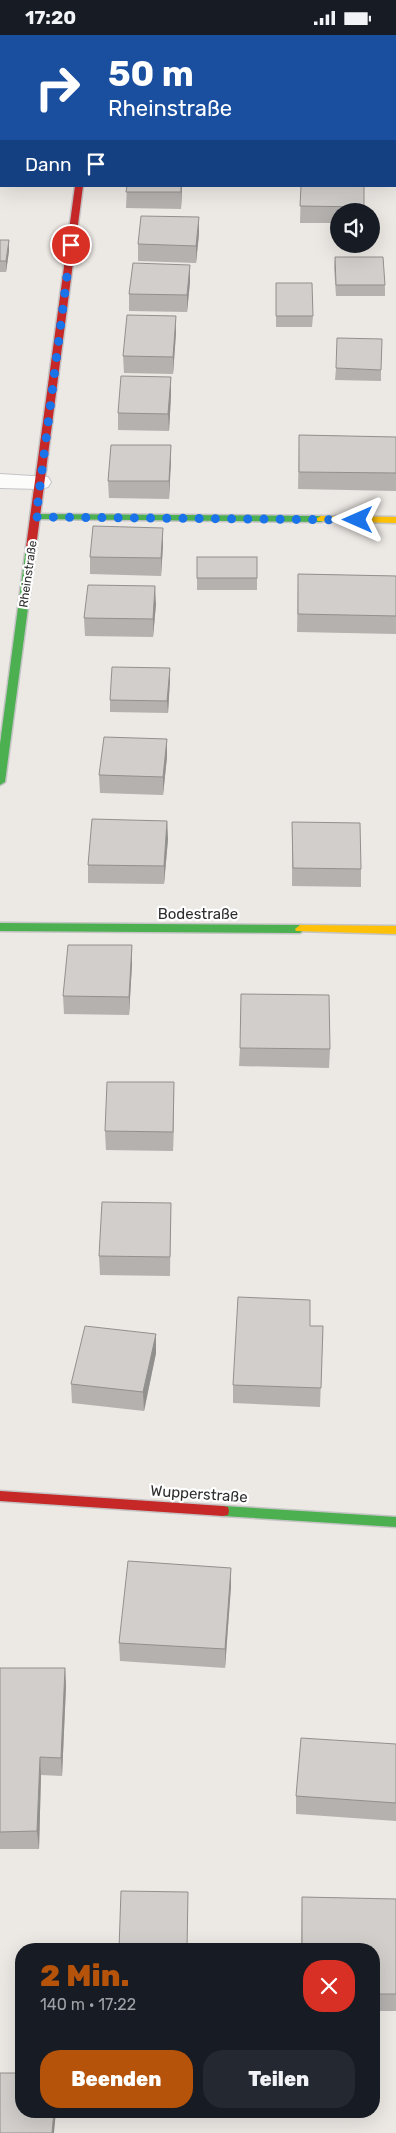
<!DOCTYPE html>
<html lang="de">
<meta charset="utf-8">
<style>
:root{--surface:#171b24;--page:#242831;--text:#f1f3f6;--muted:#9ea1a6;--accent:#b45309}
body{margin:0;font-family:Rubik,sans-serif;background:var(--page);color:var(--text);height:100vh;display:flex;flex-direction:column;font-size:19px;white-space:nowrap}
*{box-sizing:border-box;margin:0}
p{font-size:16px;color:var(--muted)}
.icon{flex:none;width:28px;height:28px;fill:none;stroke:currentColor;stroke-width:2;stroke-linecap:round;stroke-linejoin:round}
.map{position:relative;flex:1;overflow:hidden}
.sheet{position:absolute;left:15px;top:1908px;width:365px;height:175px;display:flex;flex-direction:column;background:var(--surface);border-radius:20px;box-shadow:0 5px 20px #0002}
.sheet>*{flex:none}
.hud{position:absolute;left:0px;top:0px;width:396px;height:152px;box-shadow:0 5px 20px #0002;background:#1a4fa0;color:#fff;overflow:hidden}
.fabs{position:absolute;left:330px;top:168px;display:grid;gap:10px}
.fabs a{display:grid;place-items:center;width:50px;height:50px;border-radius:50%;background:var(--surface);box-shadow:0 5px 20px #0002;font-size:25px}
.pin{position:absolute;display:grid;place-items:center;width:42px;height:42px;color:#fff;margin:-21px;border:2px solid #fff;border-radius:50%;box-shadow:0 1px 5px #0007}
.me{position:absolute;width:55px;margin:-28px;rotate:270deg;stroke-linejoin:round;filter:drop-shadow(0 0 4px #0008)}
.turn{display:flex;align-items:center;gap:18px;height:105px;padding:0 25px;font-size:22px}
.turn .icon{width:65px;height:65px;stroke-width:2.5}
.turn b{display:block;font-size:35px;line-height:42px}
.then{display:flex;align-items:center;height:48px;padding:0 25px;background:#0003;gap:10px;font-size:19px}
.round{display:grid;place-items:center;flex:none;width:52px;height:52px;border-radius:20px;background:var(--page)}
.overview{display:flex;align-items:center;justify-content:space-between;height:85px;padding:0 25px}
h1{font-size:30px;font-weight:800;line-height:38px;color:var(--accent)}
.primary-button{display:flex;gap:10px;margin-top:auto;padding:10px 25px}
.primary-button a{flex:1;height:58px;border-radius:20px;background:var(--accent);color:#fff;font-size:20px;font-weight:800;line-height:58px;text-align:center}
.primary-button a+a{background:var(--page);color:var(--text)}
.status{display:flex;justify-content:space-between;align-items:center;height:35px;padding:0 25px;background:var(--surface);direction:ltr}
.status svg{height:14px;fill:currentColor}
.map>svg:first-child{display:block}
.lines{fill:none;stroke-linecap:round;stroke-linejoin:round}
.street-casing{stroke:#c5c4c5;stroke-width:2}
.fast-casing{stroke:#c5c4c5;stroke-width:3}
.slow-casing{stroke:#c5c4c5;stroke-width:3}
.jam-casing{stroke:#c5c4c5;stroke-width:3}
.street{fill:#fcfcfb;fill-rule:evenodd}
.fast{fill:#4caf50;fill-rule:evenodd}
.slow{fill:#ffc107;fill-rule:evenodd}
.jam{fill:#c62828;fill-rule:evenodd}
.wall{fill:#b4b1af}
.shaded-wall{fill:#92908e}
.building{fill:#d1cecb;stroke:#92908e}
.route{stroke:#1a73e8;stroke-width:9;stroke-dasharray:0 16.2}
.labels{text-anchor:middle;stroke-width:4.5;stroke-linejoin:round;paint-order:stroke}
.far-street-label{font-size:12px;fill:#2e2e2e;stroke:#fff}
.street-label{font-size:15px;fill:#2e2e2e;stroke:#fff}
</style>
<div class="status"><b>17:20</b><svg viewBox="0 0 49 12"><path d="M0 12V9h3v3zM5 12V6h3v6zM10 12V3h3v9zM15 12V0h3v12zM26 1h20v11H26zM47 4h2v5h-2z"/></svg></div>
<div class="map">
<svg width="396" height="2098" viewBox="0 0 396 2098">
<rect width="100%" height="100%" fill="#ece8e4"/>
<g class="lines">
<defs>
<g id="street">
<rect x="88" y="0" width="18" height="1"/>
<rect x="395" y="110" width="1" height="12"/>
<path d="M 0,439 L 48,442 L 51,447 L 48,452 L 40,454 L 0,453 Z"/>
</g>
<g id="fast">
<path d="M 35,479 L 321,481 L 326,484 L 321,487 L 32,484 L 30,482 Z"/>
<path d="M 31,509 L 36,512 L 5,747 L 0,750 L 0,709 L 26,512 Z"/>
<path d="M 0,888 L 300,890 L 305,894 L 300,898 L 0,896 Z"/>
<path d="M 223,1471 L 396,1482 L 396,1492 L 223,1481 L 218,1480 L 217,1476 L 218,1472 Z"/>
</g>
<g id="slow">
<path d="M 321,481 L 396,482 L 396,488 L 318,486 L 316,484 Z"/>
<path d="M 300,890 L 396,891 L 396,899 L 296,896 L 295,894 Z"/>
</g>
<g id="jam">
<path d="M 75,151 L 83,151 L 36,512 L 31,515 L 26,512 Z"/>
<path d="M 0,1456 L 223,1471 L 228,1472 L 229,1476 L 228,1480 L 223,1481 L 0,1466 Z"/>
</g>
</defs>
<!-- street casing -->
<use href="#street" class="street-casing"/>
<!-- fast casing -->
<use href="#fast" class="fast-casing"/>
<!-- slow casing -->
<use href="#slow" class="slow-casing"/>
<!-- jam casing -->
<use href="#jam" class="jam-casing"/>
<!-- street -->
<use href="#street" class="street"/>
<!-- fast -->
<use href="#fast" class="fast"/>
<!-- slow -->
<use href="#slow" class="slow"/>
<!-- jam -->
<use href="#jam" class="jam"/>
</g>
<!-- wall -->
<g class="wall">
<rect x="395" y="38" width="1" height="49"/>
<rect x="0" y="90" width="1" height="47"/>
<path d="M 127,151 L 182,151 L 181,174 L 126,173 Z"/>
<path d="M 301,151 L 364,151 L 364,176 L 339,176 L 339,188 L 300,188 Z"/>
<path d="M 199,199 L 196,228 L 138,226 L 138,209 Z"/>
<path d="M 0,205 L 9,205 L 9,216 L 6,237 L 0,237 Z"/>
<path d="M 335,222 L 385,250 L 385,261 L 336,261 L 334,232 Z"/>
<path d="M 190,230 L 190,247 L 187,277 L 129,276 L 129,259 Z"/>
<path d="M 276,259 L 313,281 L 312,292 L 276,292 Z"/>
<path d="M 176,298 L 173,339 L 124,338 L 123,321 Z"/>
<path d="M 336,333 L 381,335 L 381,346 L 335,345 Z"/>
<path d="M 171,342 L 171,360 L 169,396 L 118,395 L 118,378 Z"/>
<path d="M 299,400 L 396,402 L 396,456 L 298,454 Z"/>
<path d="M 171,410 L 169,464 L 109,463 L 108,446 Z"/>
<path d="M 163,510 L 161,541 L 90,539 L 90,522 Z"/>
<path d="M 197,522 L 257,543 L 257,555 L 197,555 Z"/>
<path d="M 298,539 L 396,541 L 396,599 L 297,597 Z"/>
<path d="M 156,569 L 153,602 L 85,601 L 84,583 Z"/>
<path d="M 170,645 L 168,678 L 110,677 L 110,665 Z"/>
<path d="M 167,704 L 167,722 L 163,760 L 100,758 L 99,740 Z"/>
<path d="M 167,786 L 168,804 L 164,849 L 88,848 L 88,830 Z"/>
<path d="M 292,787 L 361,834 L 361,852 L 292,851 Z"/>
<path d="M 132,910 L 132,929 L 129,980 L 64,979 L 63,961 Z"/>
<path d="M 240,1013 L 330,1014 L 329,1033 L 239,1031 Z"/>
<path d="M 174,1047 L 173,1116 L 106,1115 L 105,1096 Z"/>
<path d="M 171,1168 L 170,1241 L 100,1240 L 99,1221 Z"/>
<path d="M 310,1291 L 323,1291 L 320,1372 L 233,1368 L 233,1350 Z"/>
<path d="M 156,1299 L 156,1318 L 144,1376 L 72,1368 L 71,1349 Z"/>
<path d="M 231,1533 L 231,1551 L 225,1633 L 120,1626 L 119,1608 Z"/>
<path d="M 0,1633 L 65,1633 L 66,1651 L 62,1741 L 41,1740 L 39,1814 L 0,1814 Z"/>
<path d="M 396,1709 L 396,1786 L 296,1779 L 296,1761 Z"/>
<path d="M 302,1862 L 396,1864 L 396,1976 L 374,1976 L 374,1914 L 301,1914 Z"/>
</g>
<!-- shaded-wall -->
<g class="shaded-wall">
<path d="M 181,151 L 182,151 L 181,174 Z"/>
<path d="M 199,182 L 199,199 L 196,228 L 196,211 Z"/>
<path d="M 9,205 L 9,216 L 6,237 L 6,226 Z"/>
<path d="M 190,230 L 190,247 L 187,277 L 187,260 Z"/>
<path d="M 176,281 L 176,298 L 173,339 L 173,322 Z"/>
<path d="M 171,342 L 171,360 L 169,396 L 168,379 Z"/>
<path d="M 171,410 L 171,428 L 169,464 L 169,446 Z"/>
<path d="M 163,493 L 163,510 L 161,541 L 161,523 Z"/>
<path d="M 155,551 L 156,569 L 153,602 L 153,584 Z"/>
<path d="M 170,633 L 170,645 L 168,678 L 167,666 Z"/>
<path d="M 167,704 L 167,722 L 163,760 L 163,742 Z"/>
<path d="M 167,786 L 168,804 L 164,849 L 164,831 Z"/>
<path d="M 132,910 L 132,929 L 129,980 L 129,962 Z"/>
<path d="M 174,1047 L 174,1066 L 173,1116 L 173,1097 Z"/>
<path d="M 156,1299 L 156,1318 L 144,1376 L 143,1357 Z"/>
<path d="M 231,1533 L 231,1551 L 225,1633 L 225,1614 Z"/>
<path d="M 65,1633 L 66,1651 L 62,1741 L 61,1723 Z"/>
<path d="M 40,1722 L 41,1740 L 39,1814 L 37,1796 Z"/>
<path d="M 54,2076 L 56,2076 L 54,2098 L 52,2098 Z"/>
</g>
<!-- building -->
<g class="building">
<rect x="395" y="38" width="1" height="32"/>
<rect x="0" y="90" width="1" height="31"/>
<path d="M 127,151 L 181,151 L 181,157 L 126,157 Z"/>
<path d="M 301,151 L 364,151 L 364,172 L 300,171 Z"/>
<path d="M 141,181 L 199,182 L 196,211 L 138,209 Z"/>
<path d="M 0,205 L 9,205 L 6,226 L 0,226 Z"/>
<path d="M 335,222 L 383,222 L 385,250 L 336,250 Z"/>
<path d="M 133,228 L 190,230 L 187,260 L 129,259 Z"/>
<path d="M 276,248 L 312,248 L 313,281 L 276,281 Z"/>
<path d="M 127,280 L 176,281 L 173,322 L 123,321 Z"/>
<path d="M 337,303 L 382,304 L 381,335 L 336,333 Z"/>
<path d="M 121,341 L 171,342 L 168,379 L 118,378 Z"/>
<path d="M 299,400 L 396,402 L 396,438 L 299,437 Z"/>
<path d="M 111,410 L 171,410 L 169,446 L 108,446 Z"/>
<path d="M 93,491 L 163,493 L 161,523 L 90,522 Z"/>
<rect x="197" y="522" width="60" height="21"/>
<path d="M 298,539 L 396,541 L 396,581 L 298,579 Z"/>
<path d="M 88,550 L 155,551 L 153,584 L 84,583 Z"/>
<path d="M 112,632 L 170,633 L 167,666 L 110,665 Z"/>
<path d="M 104,702 L 167,704 L 163,742 L 99,740 Z"/>
<path d="M 92,784 L 167,786 L 164,831 L 88,830 Z"/>
<path d="M 292,787 L 360,788 L 361,834 L 293,833 Z"/>
<path d="M 68,910 L 132,910 L 129,962 L 63,961 Z"/>
<path d="M 241,959 L 329,960 L 330,1014 L 240,1013 Z"/>
<path d="M 107,1047 L 174,1047 L 173,1097 L 105,1096 Z"/>
<path d="M 102,1167 L 171,1168 L 170,1222 L 99,1221 Z"/>
<path d="M 238,1262 L 310,1265 L 310,1291 L 323,1291 L 321,1353 L 233,1350 Z"/>
<path d="M 85,1291 L 156,1299 L 143,1357 L 71,1349 Z"/>
<path d="M 128,1526 L 231,1533 L 225,1614 L 119,1608 Z"/>
<path d="M 0,1633 L 65,1633 L 61,1723 L 40,1722 L 37,1796 L 0,1797 Z"/>
<path d="M 301,1703 L 396,1709 L 396,1768 L 296,1761 Z"/>
<path d="M 121,1856 L 188,1857 L 187,1914 L 119,1914 Z"/>
<path d="M 302,1862 L 396,1864 L 396,1959 L 374,1959 L 374,1914 L 302,1914 Z"/>
<path d="M 0,2038 L 21,2038 L 21,2076 L 54,2076 L 52,2098 L 0,2098 Z"/>
</g>
<g class="lines">
<!-- route -->
<path class="route" d="M 71,210 L 36,482 L 358,485"/>
</g>
<g class="labels">
<!-- far-street labels -->
<g class="far-street-label">
<text transform="translate(28 539) rotate(-82)" y="4">Rheinstraße</text>
</g>
<!-- street labels -->
<g class="street-label">
<text x="198" y="884">Bodestraße</text>
<text transform="translate(199 1459) rotate(4)" y="5">Wupperstraße</text>
</g>
</g>
</svg>
<div class="fabs">
<a><svg class="icon" aria-label="sound" viewBox="0 0 24 24"><path d="M4 9h4l5-4v14l-5-4H4zM17 9q2 3 0 6"/></svg></a>
</div>
<div class="pin" style="left:71px;top:210px;background:#d93025"><svg class="icon" aria-label="arrive" viewBox="0 0 24 24"><path d="M6 21V4h12l-3 4 3 4H6"/></svg></div>
<svg class="me" style="left:358px;top:485px" viewBox="-20 -20 40 40"><path d="M0-17L14 15 0 8-14 15z" fill="#1a73e8" stroke="#fff" stroke-width="4"/></svg>
<div class="hud">
<div class="turn"><svg class="icon" aria-label="right" viewBox="0 0 24 24"><path d="M7 20v-9h11M14 6l5 5-5 5"/></svg><div><b>50 m</b>Rheinstraße</div></div>
<div class="then">Dann<svg class="icon" aria-label="arrive" viewBox="0 0 24 24"><path d="M6 21V4h12l-3 4 3 4H6"/></svg></div>
</div>
<section class="sheet">
<div class="overview"><div><h1>2 Min.</h1><p>140 m · 17:22</p></div><a class="round" style="background:#d93025;color:#fff"><svg class="icon" aria-label="close" viewBox="0 0 24 24"><path d="M6 6l12 12M18 6L6 18"/></svg></a></div>
<div class="primary-button"><a>Beenden</a><a>Teilen</a></div>
</section>
</div>
